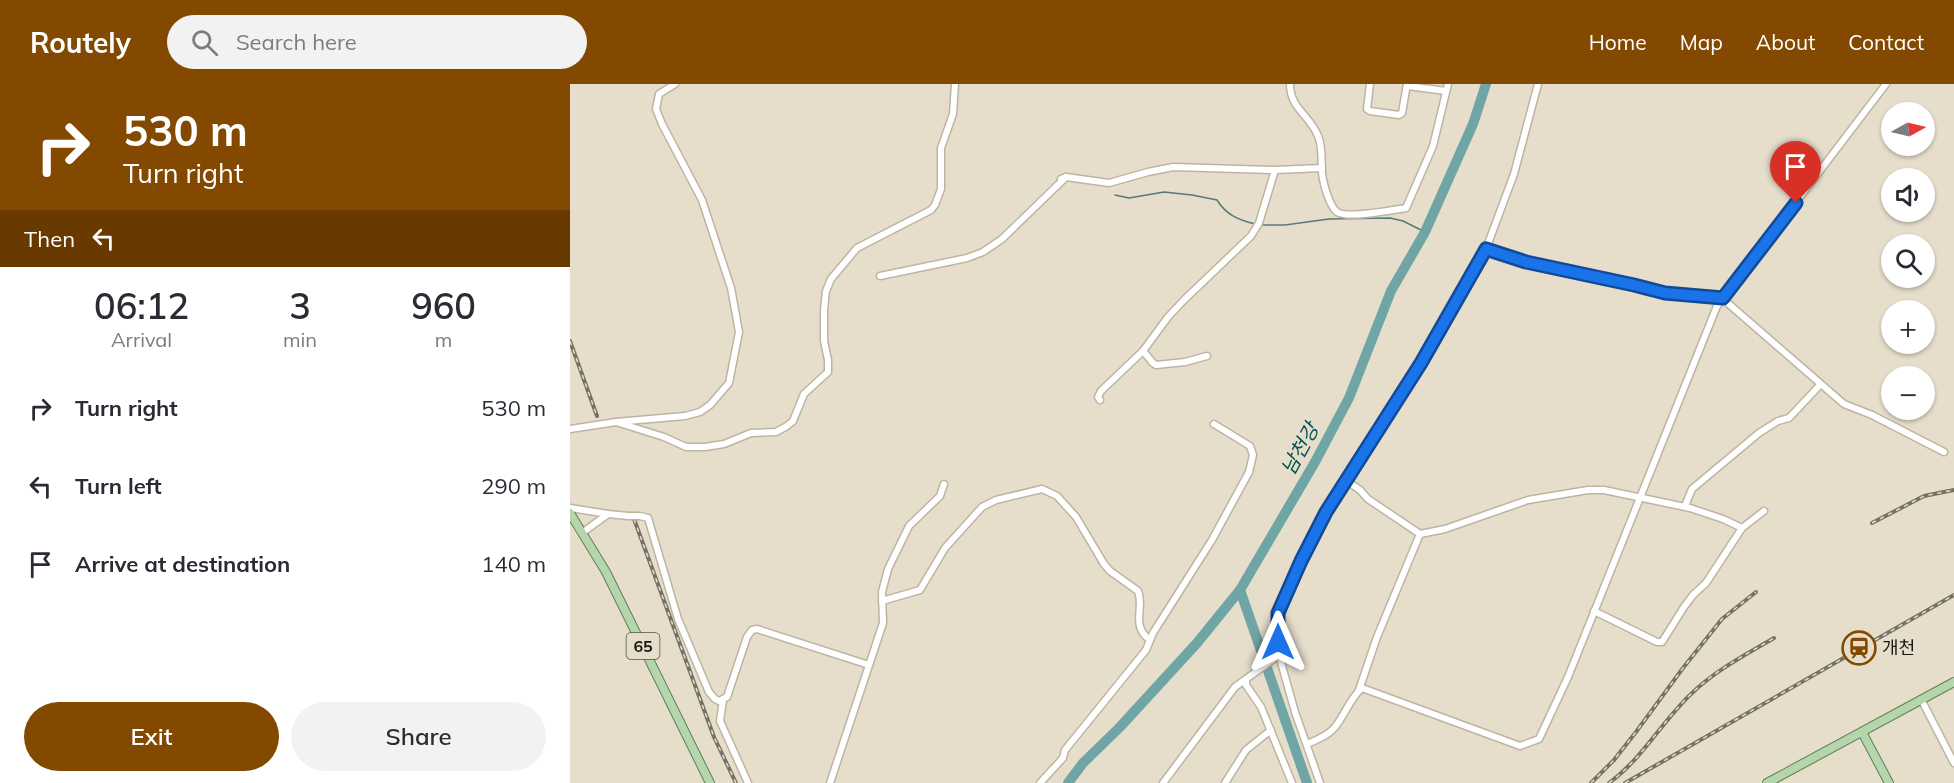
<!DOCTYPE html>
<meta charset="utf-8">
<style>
:root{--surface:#fff;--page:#f2f2f3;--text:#2b2b33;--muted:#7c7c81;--accent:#834900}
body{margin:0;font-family:Mulish,"Noto Sans KR",sans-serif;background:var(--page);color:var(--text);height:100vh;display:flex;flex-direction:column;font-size:22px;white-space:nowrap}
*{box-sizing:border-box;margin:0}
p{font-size:20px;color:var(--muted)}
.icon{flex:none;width:33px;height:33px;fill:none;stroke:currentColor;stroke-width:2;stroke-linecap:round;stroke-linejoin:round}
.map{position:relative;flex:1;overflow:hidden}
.details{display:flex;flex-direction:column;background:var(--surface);width:570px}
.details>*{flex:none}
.guide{background:#834900;color:#fff;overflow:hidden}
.needle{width:39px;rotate:82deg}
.buttons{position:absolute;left:1311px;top:18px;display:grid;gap:12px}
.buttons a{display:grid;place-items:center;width:54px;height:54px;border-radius:50%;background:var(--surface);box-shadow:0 2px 4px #0004;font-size:30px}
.pin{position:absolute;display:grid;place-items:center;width:51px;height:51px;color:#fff;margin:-62px -26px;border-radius:50% 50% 50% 0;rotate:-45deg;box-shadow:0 0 6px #0007}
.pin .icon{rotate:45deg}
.me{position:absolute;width:66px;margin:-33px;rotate:0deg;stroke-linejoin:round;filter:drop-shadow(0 0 4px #0008)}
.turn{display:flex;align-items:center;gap:21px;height:126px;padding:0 24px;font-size:27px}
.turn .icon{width:78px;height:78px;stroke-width:2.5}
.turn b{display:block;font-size:42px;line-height:51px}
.then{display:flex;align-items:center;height:57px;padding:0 24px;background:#0003;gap:12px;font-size:22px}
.eta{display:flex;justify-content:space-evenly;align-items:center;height:102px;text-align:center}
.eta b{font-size:36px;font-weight:600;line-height:42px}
.button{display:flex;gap:12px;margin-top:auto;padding:12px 24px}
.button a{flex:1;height:69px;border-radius:36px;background:var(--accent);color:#fff;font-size:24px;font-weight:600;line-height:69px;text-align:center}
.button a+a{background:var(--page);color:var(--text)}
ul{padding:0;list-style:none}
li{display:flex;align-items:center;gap:18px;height:78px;padding:0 24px}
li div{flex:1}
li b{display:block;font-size:22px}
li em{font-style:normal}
header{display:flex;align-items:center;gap:36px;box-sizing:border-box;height:84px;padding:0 30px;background:var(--accent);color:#fff}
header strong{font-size:28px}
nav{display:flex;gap:33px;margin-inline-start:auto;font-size:21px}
.search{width:420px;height:54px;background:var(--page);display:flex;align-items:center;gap:15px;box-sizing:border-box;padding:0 21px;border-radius:33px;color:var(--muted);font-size:22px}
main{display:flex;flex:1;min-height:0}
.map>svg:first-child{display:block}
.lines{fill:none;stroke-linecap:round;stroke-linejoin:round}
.stream{stroke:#567a79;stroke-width:1.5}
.river{stroke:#70a5a6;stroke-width:10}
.minor-casing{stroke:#bcb5a2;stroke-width:9}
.major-casing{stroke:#5e8051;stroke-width:10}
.minor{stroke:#fff;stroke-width:6}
.major{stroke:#b5d5ac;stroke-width:8}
.rail-casing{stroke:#757164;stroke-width:4}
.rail{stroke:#e6decb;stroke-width:1.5;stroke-dasharray:4.5;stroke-linecap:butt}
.minor-bridge-casing{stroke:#bcb5a2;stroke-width:9;stroke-linecap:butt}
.minor-bridge{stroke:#fff;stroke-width:6}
.route-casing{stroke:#114b97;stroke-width:15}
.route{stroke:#1a73e8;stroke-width:10}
.labels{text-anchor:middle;stroke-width:5;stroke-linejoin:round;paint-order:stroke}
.shield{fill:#e6decb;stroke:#565247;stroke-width:1.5}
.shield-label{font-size:16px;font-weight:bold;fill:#18160f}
.poi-label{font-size:18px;fill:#18160f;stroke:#e6decb;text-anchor:start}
.water-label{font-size:20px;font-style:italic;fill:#005355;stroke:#e6decb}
</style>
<header>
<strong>Routely</strong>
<div class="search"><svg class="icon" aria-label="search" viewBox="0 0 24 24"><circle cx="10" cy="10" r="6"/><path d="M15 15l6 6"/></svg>Search here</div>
<nav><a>Home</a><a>Map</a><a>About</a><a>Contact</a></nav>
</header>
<main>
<section class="details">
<div class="guide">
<div class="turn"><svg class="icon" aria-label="right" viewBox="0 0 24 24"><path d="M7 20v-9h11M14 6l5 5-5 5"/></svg><div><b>530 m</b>Turn right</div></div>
<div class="then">Then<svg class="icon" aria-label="left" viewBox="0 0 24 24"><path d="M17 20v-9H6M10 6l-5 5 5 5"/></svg></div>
</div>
<div class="eta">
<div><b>06:12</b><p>Arrival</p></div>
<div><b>3</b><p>min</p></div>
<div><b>960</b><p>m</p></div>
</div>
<ul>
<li><svg class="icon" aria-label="right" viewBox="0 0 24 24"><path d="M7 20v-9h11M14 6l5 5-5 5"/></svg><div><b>Turn right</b></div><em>530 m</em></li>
<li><svg class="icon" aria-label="left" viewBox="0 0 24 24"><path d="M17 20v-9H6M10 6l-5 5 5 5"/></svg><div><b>Turn left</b></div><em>290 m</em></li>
<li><svg class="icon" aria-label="arrive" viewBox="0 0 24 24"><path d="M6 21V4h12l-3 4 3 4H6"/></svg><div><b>Arrive at destination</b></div><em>140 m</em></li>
</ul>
<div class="button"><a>Exit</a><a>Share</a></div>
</section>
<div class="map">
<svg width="1384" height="699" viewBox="0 0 1384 699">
<rect width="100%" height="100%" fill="#e6decb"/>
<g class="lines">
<!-- stream -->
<g class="stream">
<path d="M 545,111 L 559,114 L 594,108 L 622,111 L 647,116 C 656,131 669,136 685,140"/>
<path d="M 692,141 L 715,141 L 759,135 L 820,134 L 833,137 L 855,148"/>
</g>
<!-- river -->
<g class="river">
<path d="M 670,506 L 737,699"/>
<path d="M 498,699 L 513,679 L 550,643 L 627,559 L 670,506 L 694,465 L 745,378 L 779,314 L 821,207 L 855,148 L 903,40 L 916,0"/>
</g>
<defs>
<g id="minor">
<path d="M 720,0 C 720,25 740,31 748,52 C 753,63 751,77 752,89 C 753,98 759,122 767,128 C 777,135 823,126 836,124 L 863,62 L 878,0"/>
<path d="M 800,0 L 797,25 L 800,27 L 829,31 L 832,29 L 837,0"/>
<path d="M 838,2 L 876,7"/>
<path d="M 491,95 L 496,93 L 539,99 L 578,88 L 603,83 L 705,86 L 752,84"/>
<path d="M 916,165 L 955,178 L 1095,209 L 1153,215 L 1274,320 L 1302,331 L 1374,368"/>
<path d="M 310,192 L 397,174 L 413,168 L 432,155 L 496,93"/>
<path d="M 573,267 L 583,279 L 586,281 L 615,278 L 637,272"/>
<path d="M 530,316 L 528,313 L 531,307 L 573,267 L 598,233 L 614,216 L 681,152 L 689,139 L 705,86"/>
<path d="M 46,338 L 94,353 L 116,363 L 135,363 L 154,360 L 181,349 L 206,348 L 217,342 L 223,337 L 234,310 L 258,288 L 258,276 L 254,257 L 254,226 L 256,207 L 261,195 L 287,164 L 361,126 L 365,121 L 371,105 L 371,64 L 383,30 L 385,0"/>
<path d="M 0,345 L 46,338 L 115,332 L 130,328 L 140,321 L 159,299 L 169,248 L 161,204 L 132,116 L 92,40 L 86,25 L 89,10 L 105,0"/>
<path d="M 777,397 L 790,406 L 798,415 L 850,450 L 807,553 L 789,606"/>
<path d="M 1115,422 L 1122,405 L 1189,349 L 1208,337 L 1219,334 L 1250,301"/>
<path d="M 0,424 L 38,430 L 12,449"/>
<path d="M 38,430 L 58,432"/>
<path d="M 70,432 L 78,434 L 108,535 L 139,608 L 145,615 L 149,617 L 157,613 L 177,553 L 182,546 L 187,545 L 299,581"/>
<path d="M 850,450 L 875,445 L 958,416 L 1018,406 L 1034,406 L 1120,424 L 1153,435 L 1172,444"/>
<path d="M 312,517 L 350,506 L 375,464 L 412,423 L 426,416 L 472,405 L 487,412 L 506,433 L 534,480 L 540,487 L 568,507 C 575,525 560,541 580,556"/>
<path d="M 1024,527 L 1087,558 L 1092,558 L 1114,523 L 1123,511 L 1136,499 L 1172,444 L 1194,427"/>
<path d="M 676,596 L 676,601 L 691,623 L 722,699"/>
<path d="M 1351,615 L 1384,679"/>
<path d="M 153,616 L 150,637 L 178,699"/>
<path d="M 737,660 C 746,656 758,652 765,643 C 775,631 780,614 792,604 L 950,662 L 969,655 L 998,593 L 1147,222 L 1316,0"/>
<path d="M 260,699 L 313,539 L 312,508 L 318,485 L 339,442 L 370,412 L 374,400"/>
<path d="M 470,699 L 493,674 L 495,666 L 576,566 L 583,549 L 642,456 L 679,388 L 683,371 L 680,362 L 644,340"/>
<path d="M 593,699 L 665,603 L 709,571"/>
<path d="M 655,699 L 676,666 L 701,646"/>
<path d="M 750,699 L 725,628 L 709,571 L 708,529 L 731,477 L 756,428 L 851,279 L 916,165 L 944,90 L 968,0"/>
</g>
<g id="major">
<path d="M 0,429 L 36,488 L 140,699"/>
<path d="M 1292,648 L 1319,699"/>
<path d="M 1197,699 L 1384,598"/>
</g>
</defs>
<!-- minor casing -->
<use href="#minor" class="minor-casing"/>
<!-- major casing -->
<use href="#major" class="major-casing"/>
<!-- minor -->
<use href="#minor" class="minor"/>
<!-- major -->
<use href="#major" class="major"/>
<defs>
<g id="rail">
<path d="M 0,257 L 27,332"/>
<path d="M 64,435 L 144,653 L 166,699"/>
<path d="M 1302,439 L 1354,412 L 1384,406"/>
<path d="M 1021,699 L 1044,676 L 1066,648 L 1113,584 L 1152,535 L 1186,508"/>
<path d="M 1039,699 C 1072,675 1091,639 1120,611 C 1144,587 1175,571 1204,554"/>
<path d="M 1055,699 L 1384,511"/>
</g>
</defs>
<!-- rail casing -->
<use href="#rail" class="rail-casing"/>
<!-- rail -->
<use href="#rail" class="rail"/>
<defs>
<path id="minor-bridge" d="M 58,432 L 70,432"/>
</defs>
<!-- minor-bridge casing -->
<use href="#minor-bridge" class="minor-bridge-casing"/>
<!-- minor-bridge -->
<use href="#minor-bridge" class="minor-bridge"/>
</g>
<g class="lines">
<defs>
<path id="route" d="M 708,558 L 708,529 L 731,477 L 756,428 L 851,279 L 916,165 L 956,178 L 1064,201 L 1095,209 L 1153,214 L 1226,119"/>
</defs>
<!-- route casing -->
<use href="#route" class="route-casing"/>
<!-- route -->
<use href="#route" class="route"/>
</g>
<!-- icons -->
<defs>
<symbol id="station-ring" viewBox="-11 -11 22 22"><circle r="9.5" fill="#e6decb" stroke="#834900" stroke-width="1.5"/><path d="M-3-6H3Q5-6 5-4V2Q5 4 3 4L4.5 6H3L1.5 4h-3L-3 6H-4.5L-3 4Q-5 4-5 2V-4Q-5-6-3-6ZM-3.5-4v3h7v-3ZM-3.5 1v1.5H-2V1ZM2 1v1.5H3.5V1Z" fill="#834900"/></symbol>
</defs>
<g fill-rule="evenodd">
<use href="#station-ring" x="1270" y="545" width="38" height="38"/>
</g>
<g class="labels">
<!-- shield labels -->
<rect class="shield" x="56.5" y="549" width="33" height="26" rx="4.5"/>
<g class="shield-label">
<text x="73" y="568">65</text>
</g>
<!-- poi labels -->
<g class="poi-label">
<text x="1312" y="570">개천</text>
</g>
<!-- water labels -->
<g class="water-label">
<text transform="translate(730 365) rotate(-61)" y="7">남천강</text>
</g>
</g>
</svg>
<div class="buttons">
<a><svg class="needle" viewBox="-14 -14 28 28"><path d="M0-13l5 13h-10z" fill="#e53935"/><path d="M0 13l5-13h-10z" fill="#7c7c81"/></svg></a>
<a><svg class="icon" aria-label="sound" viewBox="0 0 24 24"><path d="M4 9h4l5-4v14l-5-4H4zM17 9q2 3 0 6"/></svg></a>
<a><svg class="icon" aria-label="search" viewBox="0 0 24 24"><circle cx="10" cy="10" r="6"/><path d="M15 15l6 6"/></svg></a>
<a>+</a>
<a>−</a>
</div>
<div class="pin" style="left:1226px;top:119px;background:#d93025"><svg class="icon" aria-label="arrive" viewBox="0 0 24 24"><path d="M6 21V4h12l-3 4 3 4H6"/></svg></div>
<svg class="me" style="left:708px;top:558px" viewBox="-20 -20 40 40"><path d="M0-17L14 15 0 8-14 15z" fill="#1a73e8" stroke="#fff" stroke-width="4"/></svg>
</div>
</main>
